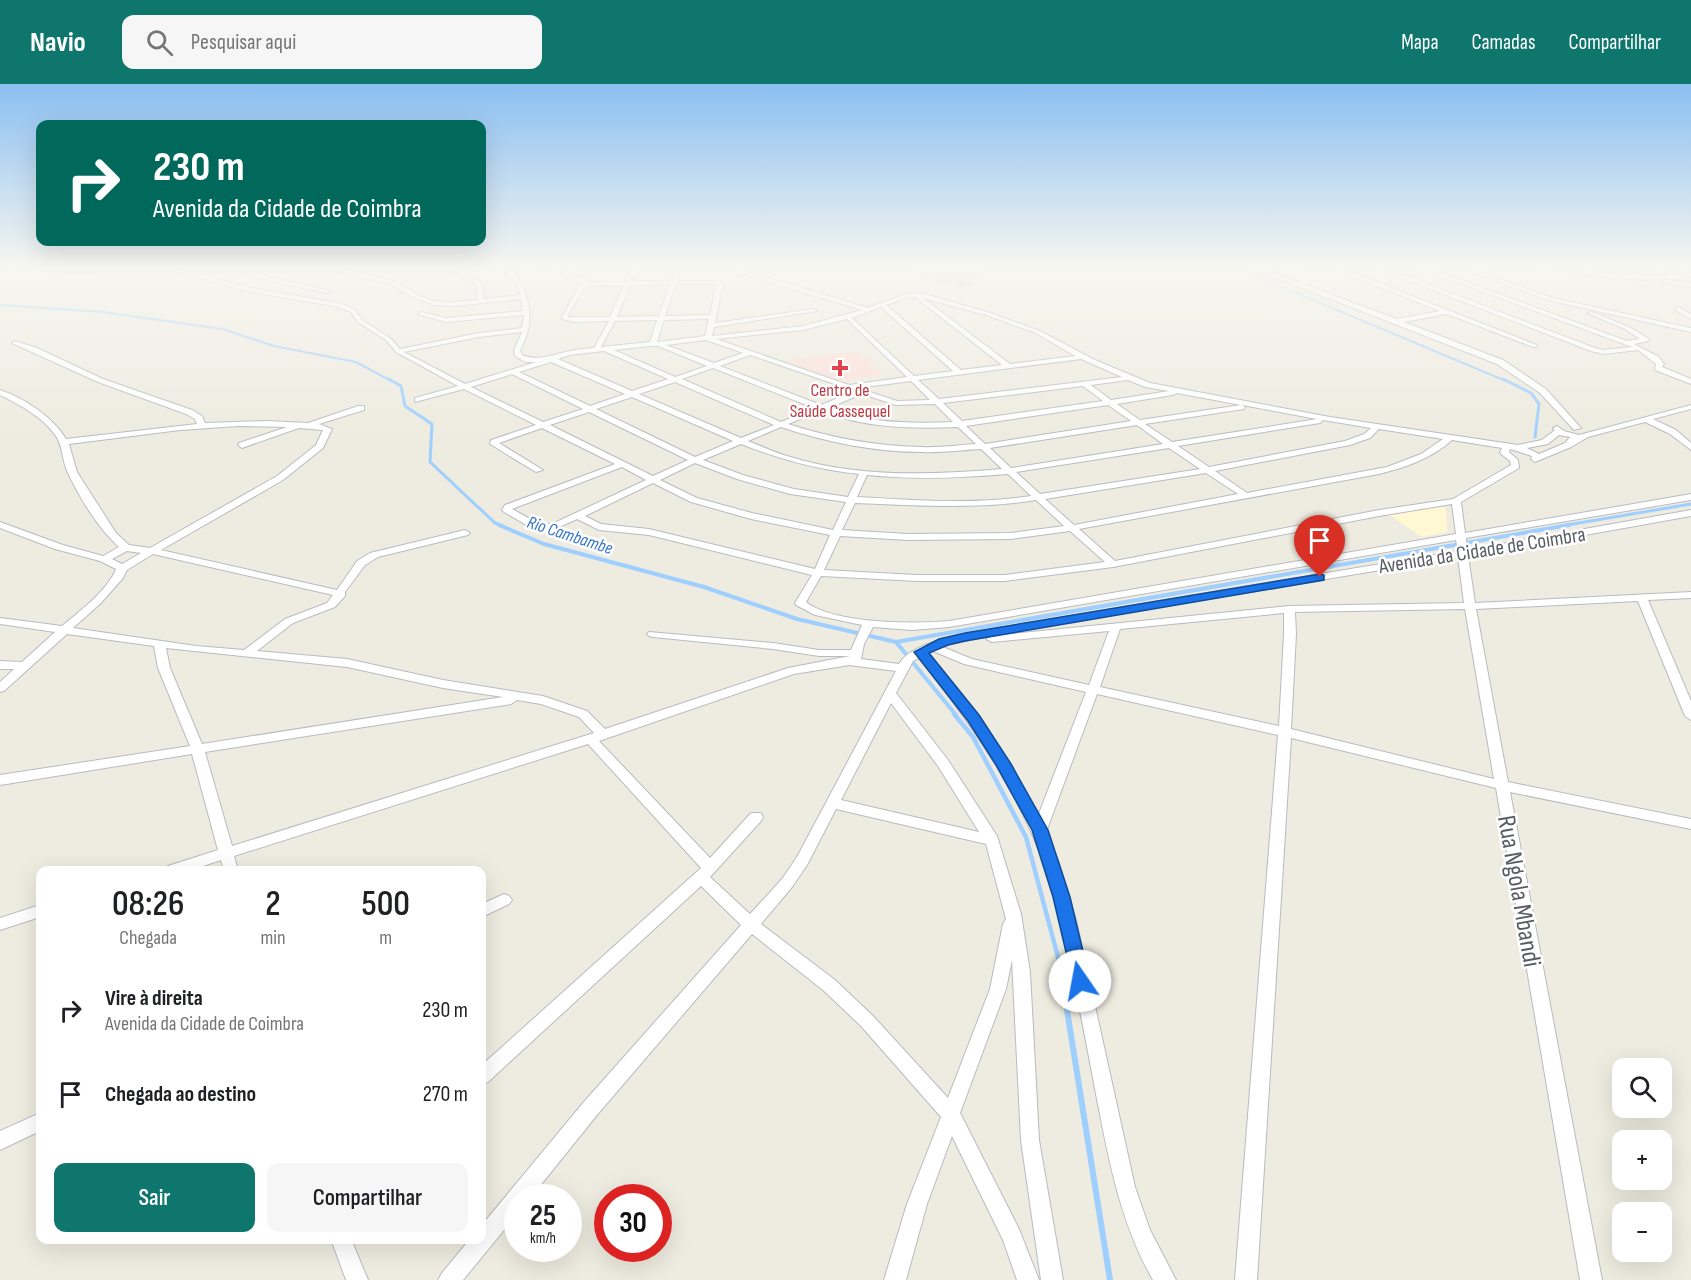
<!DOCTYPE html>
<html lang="pt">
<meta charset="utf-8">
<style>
:root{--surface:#fff;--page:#f6f6f6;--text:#202124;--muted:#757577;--accent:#0f766e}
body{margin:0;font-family:"Sofia Sans Condensed",sans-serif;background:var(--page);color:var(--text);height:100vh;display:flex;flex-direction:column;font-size:22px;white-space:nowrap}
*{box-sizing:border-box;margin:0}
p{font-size:20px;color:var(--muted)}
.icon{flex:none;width:33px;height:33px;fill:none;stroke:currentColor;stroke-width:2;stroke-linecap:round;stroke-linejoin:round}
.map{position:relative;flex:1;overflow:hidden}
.side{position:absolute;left:36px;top:782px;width:450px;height:378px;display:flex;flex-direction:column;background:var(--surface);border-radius:12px;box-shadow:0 6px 24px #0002}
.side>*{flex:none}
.top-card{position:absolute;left:36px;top:36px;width:450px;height:126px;border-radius:12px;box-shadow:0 6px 24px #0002;background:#00695c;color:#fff;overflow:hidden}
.tools{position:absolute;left:1612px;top:974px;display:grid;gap:12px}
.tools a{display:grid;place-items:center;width:60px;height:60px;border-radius:12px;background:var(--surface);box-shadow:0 6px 24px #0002;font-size:30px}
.speed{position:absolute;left:504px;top:1100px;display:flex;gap:12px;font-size:30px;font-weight:700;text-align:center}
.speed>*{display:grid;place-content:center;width:78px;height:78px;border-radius:50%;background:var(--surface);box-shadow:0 6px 24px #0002;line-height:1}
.speed small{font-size:15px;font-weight:400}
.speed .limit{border:9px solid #d22;background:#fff;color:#111}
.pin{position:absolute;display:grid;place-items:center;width:51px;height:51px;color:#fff;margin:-62px -26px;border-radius:50% 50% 50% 0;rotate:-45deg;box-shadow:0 0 6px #0007}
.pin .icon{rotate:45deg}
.me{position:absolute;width:66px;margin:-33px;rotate:348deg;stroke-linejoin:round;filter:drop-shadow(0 0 4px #0008)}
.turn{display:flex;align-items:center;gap:21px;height:126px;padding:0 18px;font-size:27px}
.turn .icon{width:78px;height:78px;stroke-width:2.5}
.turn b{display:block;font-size:42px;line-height:51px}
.eta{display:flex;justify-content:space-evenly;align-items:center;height:102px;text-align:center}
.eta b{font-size:36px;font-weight:600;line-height:42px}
.cta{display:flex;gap:12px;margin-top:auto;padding:12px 18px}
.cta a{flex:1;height:69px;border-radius:12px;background:var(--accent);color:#fff;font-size:24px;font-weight:600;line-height:69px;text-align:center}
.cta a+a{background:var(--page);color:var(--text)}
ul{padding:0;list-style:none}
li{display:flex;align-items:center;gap:18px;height:84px;padding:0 18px}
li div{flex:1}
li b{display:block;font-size:22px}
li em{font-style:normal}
header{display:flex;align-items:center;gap:36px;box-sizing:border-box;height:84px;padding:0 30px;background:var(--accent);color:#fff}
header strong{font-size:28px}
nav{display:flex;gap:33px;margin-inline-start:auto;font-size:21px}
.search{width:420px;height:54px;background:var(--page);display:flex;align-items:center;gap:15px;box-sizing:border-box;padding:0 21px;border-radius:12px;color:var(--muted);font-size:22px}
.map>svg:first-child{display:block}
.commercial{fill:#fff8d3}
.medical{fill:#fddfd9}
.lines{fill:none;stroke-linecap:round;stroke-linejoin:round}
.stream-far4{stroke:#9ecfff;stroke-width:2}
.stream-far3{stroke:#9ecfff;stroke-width:3}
.stream-far2{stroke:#9ecfff;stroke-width:4}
.stream-far1{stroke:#9ecfff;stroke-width:4.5}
.stream{stroke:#9ecfff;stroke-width:6}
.runway{fill:#d1d0cb;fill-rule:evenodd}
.minor-casing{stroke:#b8bbc1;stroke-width:2}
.minor{fill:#fff;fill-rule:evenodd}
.route{fill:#1a73e8;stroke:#114b97;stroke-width:1.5}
.health-dot{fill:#e0444e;stroke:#fff;stroke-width:2}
.labels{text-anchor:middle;stroke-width:5;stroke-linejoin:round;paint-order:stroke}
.far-health-label{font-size:18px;fill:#be3a42;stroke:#fff}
.far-water-label{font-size:18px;font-style:italic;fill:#3776cd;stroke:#fff}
.street-label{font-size:21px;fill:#595d63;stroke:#fff}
.near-street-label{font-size:26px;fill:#595d63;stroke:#fff}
</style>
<header>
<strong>Navio</strong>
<div class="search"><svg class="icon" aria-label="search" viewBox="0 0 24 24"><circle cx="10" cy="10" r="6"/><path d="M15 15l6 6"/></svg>Pesquisar aqui</div>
<nav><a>Mapa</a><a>Camadas</a><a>Compartilhar</a></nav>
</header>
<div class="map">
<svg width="1691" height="1196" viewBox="0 0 1691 1196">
<rect width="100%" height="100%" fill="#eeebe0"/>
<!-- commercial -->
<path class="commercial" d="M 1440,421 L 1446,425 L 1447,448 L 1422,453 L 1388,430 Z"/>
<!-- medical -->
<path class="medical" d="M 857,267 L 882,291 L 841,296 L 785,277 Z"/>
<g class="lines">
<!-- stream-far4 -->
<g class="stream-far4">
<path d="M 1239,185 L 1506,297"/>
<path d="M 0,221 L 103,228 L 222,245 L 274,262 L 356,278 L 391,297"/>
</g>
<!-- stream-far3 -->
<g class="stream-far3">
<path d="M 389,295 L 401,302 L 405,322 L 432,340 L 430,378 L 495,439 L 503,442"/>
<path d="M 1503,295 L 1531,309 L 1539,320 L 1535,353"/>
<path d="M 1561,442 L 1691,420"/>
</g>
<!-- stream-far2 -->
<g class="stream-far2">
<path d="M 499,441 L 544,460 L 704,503 L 797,535 L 896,558 L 1569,441"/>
<path d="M 896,558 L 956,631"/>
</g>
<!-- stream-far1 -->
<path class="stream-far1" d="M 954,630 L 973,653 L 1026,753 L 1059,877"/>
<!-- stream -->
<path class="stream" d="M 1059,876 L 1110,1196"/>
<!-- runway -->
<path class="runway" d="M 914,184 L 976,184 L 981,192 L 975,200 L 961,204 L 919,192 Z"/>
<defs>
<g id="minor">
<path d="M 6,184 L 15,184 L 0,190 L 0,186 Z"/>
<path d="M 22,184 L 123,184 L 84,189 Z"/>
<path d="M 163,184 L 173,184 L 251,204 L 343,220 L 355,226 L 362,236 L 390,254 L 400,265 L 479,249 L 522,244 L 524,231 L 446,238 L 418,230 L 421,228 L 446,234 L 523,227 L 521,215 L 454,222 L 434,221 L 413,213 L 390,200 L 326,184 C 343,184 378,191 394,198 C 409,204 420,215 436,217 C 450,219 464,217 478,216 L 476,200 L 446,184 L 454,184 L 481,198 L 484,215 L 521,211 L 516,199 L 500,184 L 507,184 L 510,186 L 540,184 L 514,189 C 532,212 535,240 520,266 L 522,271 C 539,278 553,270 570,267 C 578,265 586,265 594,264 L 609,237 L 576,238 L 561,235 L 581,199 L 553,184 L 561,184 L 583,195 L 590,184 L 596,184 L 587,198 L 625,198 L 631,184 L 637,184 L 631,197 L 671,197 L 674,189 L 677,187 L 680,189 L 677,197 L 720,197 L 723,200 L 715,239 L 814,225 L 817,227 L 714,243 L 712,252 L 803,242 L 862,226 L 749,192 L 715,184 L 728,184 L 752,189 L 868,224 L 906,210 L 921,209 L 990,229 L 1040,247 L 1095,276 L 1150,299 L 1330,333 L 1518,361 L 1542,356 L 1555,346 L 1553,344 L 1557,342 L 1564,347 L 1579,351 L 1691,321 L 1691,325 L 1653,335 L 1676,346 L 1691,359 L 1691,366 L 1670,350 L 1645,338 L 1588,353 L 1571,363 L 1535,378 L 1531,375 L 1532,372 L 1510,365 L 1509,368 L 1518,376 L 1519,384 L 1461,418 L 1465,449 L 1691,410 L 1691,416 L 1466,454 L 1467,466 L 1691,426 L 1691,432 L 1468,472 L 1475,519 L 1691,508 L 1691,514 L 1648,516 L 1691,617 L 1691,636 L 1685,632 L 1638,517 L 1476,525 L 1508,698 L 1691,735 L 1691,745 L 1510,708 L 1602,1196 L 1580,1196 L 1496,704 L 1291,654 L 1257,1196 L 1235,1196 L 1278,651 L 1097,610 L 1046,748 L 1059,779 L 1076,836 L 1135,1103 L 1150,1146 L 1176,1196 L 1153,1196 C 1119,1137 1108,1071 1095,1005 C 1083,941 1071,877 1055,814 C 1030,723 977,646 919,574 L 913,577 L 896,609 L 948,676 L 997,752 L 1021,830 L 1030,888 L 1039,1056 L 1063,1196 L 1041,1196 L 1021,1056 L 1012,876 L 1006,905 L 960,1029 L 1019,1145 L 1039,1196 L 1017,1196 L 1003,1156 L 952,1052 L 927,1120 L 906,1196 L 884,1196 L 907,1120 L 941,1033 L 861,942 L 823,906 L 752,850 L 597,1031 L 531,1113 L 518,1113 L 518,1129 L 463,1196 L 438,1196 L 442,1189 L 470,1155 L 482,1155 L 482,1141 L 583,1019 L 741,841 L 701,802 L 488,998 L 482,1000 L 482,981 L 701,784 L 588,660 L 234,772 L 238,786 L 224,786 L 221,776 L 191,786 L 166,786 L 168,782 L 218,766 L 192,670 L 0,701 L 0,691 L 190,662 L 158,584 L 154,562 L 67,550 L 4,607 L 0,608 L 0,598 L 14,585 L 0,585 L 0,577 L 22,578 L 55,548 L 0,540 L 0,534 L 62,542 C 79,528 108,506 116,485 L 100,477 L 55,465 L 0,444 L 0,438 L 63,461 L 103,472 L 119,463 C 98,444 79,413 67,387 C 62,375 63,363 56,352 C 43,333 20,321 0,311 L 0,306 C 24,314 53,333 66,355 L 197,340 L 195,335 L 186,330 L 98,298 L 12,259 L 15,257 L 37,264 L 103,295 L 192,326 L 202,332 L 205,339 L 267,337 L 308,339 L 358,322 L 364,322 L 364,326 L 319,340 L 332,345 L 323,364 L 283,396 L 161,466 L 337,506 L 357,477 L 370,469 L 465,446 L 470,449 L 468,451 L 378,473 L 365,481 L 345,508 L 345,512 L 335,523 L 293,539 L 257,567 L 347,575 L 443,596 L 543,612 L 587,627 L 605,645 L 788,584 L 850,572 L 819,572 L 773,565 L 653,553 L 649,552 L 647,550 L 649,548 L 773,559 L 819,566 L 851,566 L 862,541 L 815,531 L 796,521 L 795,519 L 812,491 L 649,451 L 599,446 L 577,435 C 540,453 537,447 504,428 L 502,426 L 505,421 L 615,380 L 542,344 L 499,359 L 543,386 L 536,388 L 490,360 L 491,356 L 536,341 L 464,305 L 415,318 L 415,314 L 458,302 L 396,268 L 386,256 L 358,238 L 351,228 L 339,223 L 251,208 ZM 670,200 L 659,232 L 617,233 L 630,201 ZM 676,200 L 716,200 L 710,231 L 665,232 ZM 624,201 L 610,233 L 567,233 L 585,202 ZM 909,213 L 915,213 L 1002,281 L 961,286 L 886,221 ZM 923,214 L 986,231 L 1036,249 L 1075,272 L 1010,280 ZM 881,223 L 953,287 L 914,292 L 852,234 ZM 709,235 L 705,252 L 657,258 L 664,236 ZM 847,235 L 907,293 L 849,301 L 716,255 L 803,246 ZM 657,236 L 650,258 L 601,263 L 615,237 ZM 522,248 L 514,266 L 515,272 L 525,278 L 536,278 L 465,300 L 404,268 L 479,253 ZM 706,256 L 743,269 L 714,279 L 666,261 ZM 650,262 L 658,262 L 707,282 L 675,293 L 614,266 ZM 604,267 L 668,295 L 632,307 L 558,275 L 570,271 ZM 750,271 L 855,307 L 821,321 L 720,282 ZM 1081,275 L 1122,293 L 939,315 L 918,296 ZM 551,278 L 625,310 L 590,322 L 519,288 ZM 713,284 L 814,324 L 781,338 L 682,295 ZM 512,290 L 583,325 L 543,338 L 471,303 ZM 1128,296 L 1145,303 L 1169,307 L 1111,316 L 1091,301 ZM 911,297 L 930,316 L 897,317 L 858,304 ZM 675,298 L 774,341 L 741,354 L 639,310 ZM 1083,302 L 1103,317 L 962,337 L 943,319 ZM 1177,309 L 1241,321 L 1140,336 L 1117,320 L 1173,311 ZM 862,310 L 896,321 L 935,320 L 953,338 C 912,340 867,339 828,324 ZM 632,313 L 733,357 L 695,373 L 596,325 ZM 1108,321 L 1131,337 L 985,360 L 966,342 ZM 1242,321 L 1317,335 L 1172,358 L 1145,340 L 1244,325 L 1245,323 ZM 821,327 C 864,344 912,345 958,343 L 976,360 C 958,361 939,364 921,363 C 876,362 831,354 788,340 ZM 589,328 L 688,376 L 653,392 L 550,341 ZM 1323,336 L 1371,344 L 1364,350 L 1345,357 L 1209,383 L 1178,362 L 1320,339 ZM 1137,341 L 1163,360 L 1011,384 L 990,364 ZM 238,342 L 287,343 L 239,359 L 238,361 L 242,364 L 299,344 L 323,346 L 316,361 L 277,392 L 150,464 L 129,461 L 116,449 L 77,388 L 69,360 L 180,346 ZM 781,343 C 826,358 874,368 922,368 C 941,369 962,366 981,365 L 1002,385 C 931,391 856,394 787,372 C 774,368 761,362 748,357 ZM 1379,345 L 1443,355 L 1421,370 L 1387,383 L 1247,409 L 1215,387 L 1350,361 L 1370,354 ZM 1559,351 L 1570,353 L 1565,359 L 1539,370 L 1527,364 L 1548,360 ZM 1452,356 L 1502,364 L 1500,369 L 1510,377 L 1511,381 L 1453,415 L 1379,426 L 1115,477 L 1079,445 L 1379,390 C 1406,383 1431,375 1452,356 ZM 741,360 C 779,375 817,386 859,390 L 848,413 L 794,405 L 743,391 L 703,376 ZM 1169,364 L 1200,385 L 1040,410 L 1016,388 ZM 695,379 L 737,395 L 790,410 L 846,418 L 833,446 L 752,429 L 697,414 L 660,396 ZM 622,383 L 646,396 L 552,440 L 541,441 L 512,425 ZM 1206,389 L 1238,410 L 1074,441 L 1045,415 ZM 1008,390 L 1031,412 C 974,421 915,416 857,413 L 867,391 C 915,396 960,394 1008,390 ZM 653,399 L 691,418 L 751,435 L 830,451 L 815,485 L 649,445 L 601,440 L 585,432 ZM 1036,416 L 1064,442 L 1011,449 L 908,450 L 842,446 L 855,419 C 915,421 976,426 1036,416 ZM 1452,420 L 1456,450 L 949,537 C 914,540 834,540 806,518 L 821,492 L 917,497 L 1005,497 L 1113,483 L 1379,432 ZM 1070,447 L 1105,478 L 1005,491 L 917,491 L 824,486 L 840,452 L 908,456 L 1011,455 ZM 1456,456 L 1458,467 L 998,544 C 972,549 912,556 899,580 L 861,575 L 864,560 L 873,543 L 912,546 L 949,543 ZM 127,467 L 141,469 L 122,480 L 112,475 ZM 153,470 L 333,511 L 327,519 L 285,535 L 244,566 L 196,562 L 73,544 L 101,519 L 123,494 L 127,486 ZM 1458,473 L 1464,519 L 1289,522 L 992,552 L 986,555 L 992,558 L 1109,547 L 1089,601 L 972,575 L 943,563 L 947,561 L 998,550 ZM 1465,525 L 1494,695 L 1291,645 L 1296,550 L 1295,528 ZM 1284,529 L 1284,550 L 1279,642 L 1100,603 L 1120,545 ZM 166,564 L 347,583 L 443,604 L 503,613 L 202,660 L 170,584 ZM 933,567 L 964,580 L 1086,608 L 1038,732 C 1009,672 970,620 928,569 ZM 849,581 L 896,587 L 797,773 L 782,795 L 750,830 L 710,793 L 761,737 L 763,733 L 761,729 L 751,729 L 710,774 L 599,657 L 794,590 ZM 517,616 L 541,620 L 579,633 L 594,649 L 232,762 L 205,668 L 511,620 ZM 891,619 L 938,682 L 979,748 L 841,716 ZM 836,725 L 986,760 L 1006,835 L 1003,840 L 990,905 L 948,1014 L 873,932 L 835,896 L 761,840 L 792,803 L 807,781 Z"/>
<path d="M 230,184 L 240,184 L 277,195 L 331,207 L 328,209 L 274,198 Z"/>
<path d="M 1251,184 L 1266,187 L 1303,184 L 1273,189 L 1397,235 L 1440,227 L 1347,190 L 1340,184 L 1347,184 L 1351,188 L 1537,261 L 1537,263 L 1533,263 L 1447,230 L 1404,238 L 1503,276 L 1546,305 L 1581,344 L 1574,346 L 1540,309 L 1497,280 Z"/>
<path d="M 1376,184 L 1385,184 L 1595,264 L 1604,266 L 1632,263 L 1419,184 L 1428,184 L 1627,257 L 1640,255 L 1625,245 L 1587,229 L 1592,228 L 1629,243 L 1649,255 L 1649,257 L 1634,260 L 1659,273 L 1664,280 L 1662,283 L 1691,295 L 1691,300 L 1655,286 L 1656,280 L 1638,266 L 1604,270 L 1591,267 Z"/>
<path d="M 1460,184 L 1469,184 L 1552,214 L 1691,244 L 1691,248 L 1548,216 Z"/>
<path d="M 1532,184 C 1578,184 1624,192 1670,192 L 1660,184 L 1675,184 L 1691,189 L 1691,193 L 1669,186 L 1678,193 L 1678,195 L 1639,196 Z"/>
<path d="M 1665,196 L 1691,199 L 1691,203 L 1663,199 Z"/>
<path d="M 1678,223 L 1691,230 L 1691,235 L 1676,226 L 1676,224 Z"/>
<path d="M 504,810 L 509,812 L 512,816 L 509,820 L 482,833 L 482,820 Z"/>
<path d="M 40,821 L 40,833 L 0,846 L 0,834 Z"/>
<path d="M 40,1029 L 40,1047 L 0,1066 L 0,1047 Z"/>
<path d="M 331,1155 L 351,1155 L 368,1196 L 346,1196 Z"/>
</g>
</defs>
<!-- minor casing -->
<use href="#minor" class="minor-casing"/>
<!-- minor -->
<use href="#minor" class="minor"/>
</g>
<!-- sky -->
<linearGradient id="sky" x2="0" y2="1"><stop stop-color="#8abff1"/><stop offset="0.52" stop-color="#f7f6f1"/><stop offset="1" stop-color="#f7f6f1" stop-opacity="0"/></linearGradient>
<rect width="1691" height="352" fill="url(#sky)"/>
<!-- route -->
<path class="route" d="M 1320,490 L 1324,491 L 1324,496 L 965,557 L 948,561 L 929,569 L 979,631 L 1011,680 L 1048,746 L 1070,813 L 1090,897 L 1087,902 L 1080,905 L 1074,902 L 1053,813 L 1032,746 L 996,681 L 968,637 L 914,568 L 939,555 L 965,549 Z"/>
<!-- markers -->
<path class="health-dot" d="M837 275h6v6h6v6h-6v6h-6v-6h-6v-6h6z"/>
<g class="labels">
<!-- far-health labels -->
<g class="far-health-label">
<text x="840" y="312">Centro de<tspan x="840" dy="21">Saúde Cassequel</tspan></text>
</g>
<!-- far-water labels -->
<g class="far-water-label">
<text transform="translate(570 451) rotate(18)" y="6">Rio Cambambe</text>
</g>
<!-- street labels -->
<g class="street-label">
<text transform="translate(1482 466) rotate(-9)" y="7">Avenida da Cidade de Coimbra</text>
</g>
<!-- near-street labels -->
<g class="near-street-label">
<text transform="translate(1520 807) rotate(80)" y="9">Rua Ngola Mbandi</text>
</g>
</g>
</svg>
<div class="tools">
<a><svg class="icon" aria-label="search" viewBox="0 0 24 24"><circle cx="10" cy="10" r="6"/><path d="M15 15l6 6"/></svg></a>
<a>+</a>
<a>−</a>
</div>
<div class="speed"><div>25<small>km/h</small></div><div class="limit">30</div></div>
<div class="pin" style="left:1320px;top:493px;background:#d93025"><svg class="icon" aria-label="arrive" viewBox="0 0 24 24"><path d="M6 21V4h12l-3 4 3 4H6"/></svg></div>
<svg class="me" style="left:1080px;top:897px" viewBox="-20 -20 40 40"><circle r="19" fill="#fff"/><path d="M0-13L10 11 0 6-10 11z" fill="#1a73e8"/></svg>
<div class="top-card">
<div class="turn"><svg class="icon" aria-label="right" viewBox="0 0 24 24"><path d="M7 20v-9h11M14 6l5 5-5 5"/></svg><div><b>230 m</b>Avenida da Cidade de Coimbra</div></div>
</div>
<section class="side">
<div class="eta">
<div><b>08:26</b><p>Chegada</p></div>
<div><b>2</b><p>min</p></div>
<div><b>500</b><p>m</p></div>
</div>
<ul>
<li><svg class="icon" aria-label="right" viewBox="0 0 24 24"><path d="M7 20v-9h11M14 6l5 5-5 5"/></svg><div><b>Vire à direita</b><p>Avenida da Cidade de Coimbra</p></div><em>230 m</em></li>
<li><svg class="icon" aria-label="arrive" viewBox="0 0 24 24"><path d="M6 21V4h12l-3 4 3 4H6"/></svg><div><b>Chegada ao destino</b></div><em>270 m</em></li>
</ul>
<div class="cta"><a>Sair</a><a>Compartilhar</a></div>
</section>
</div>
